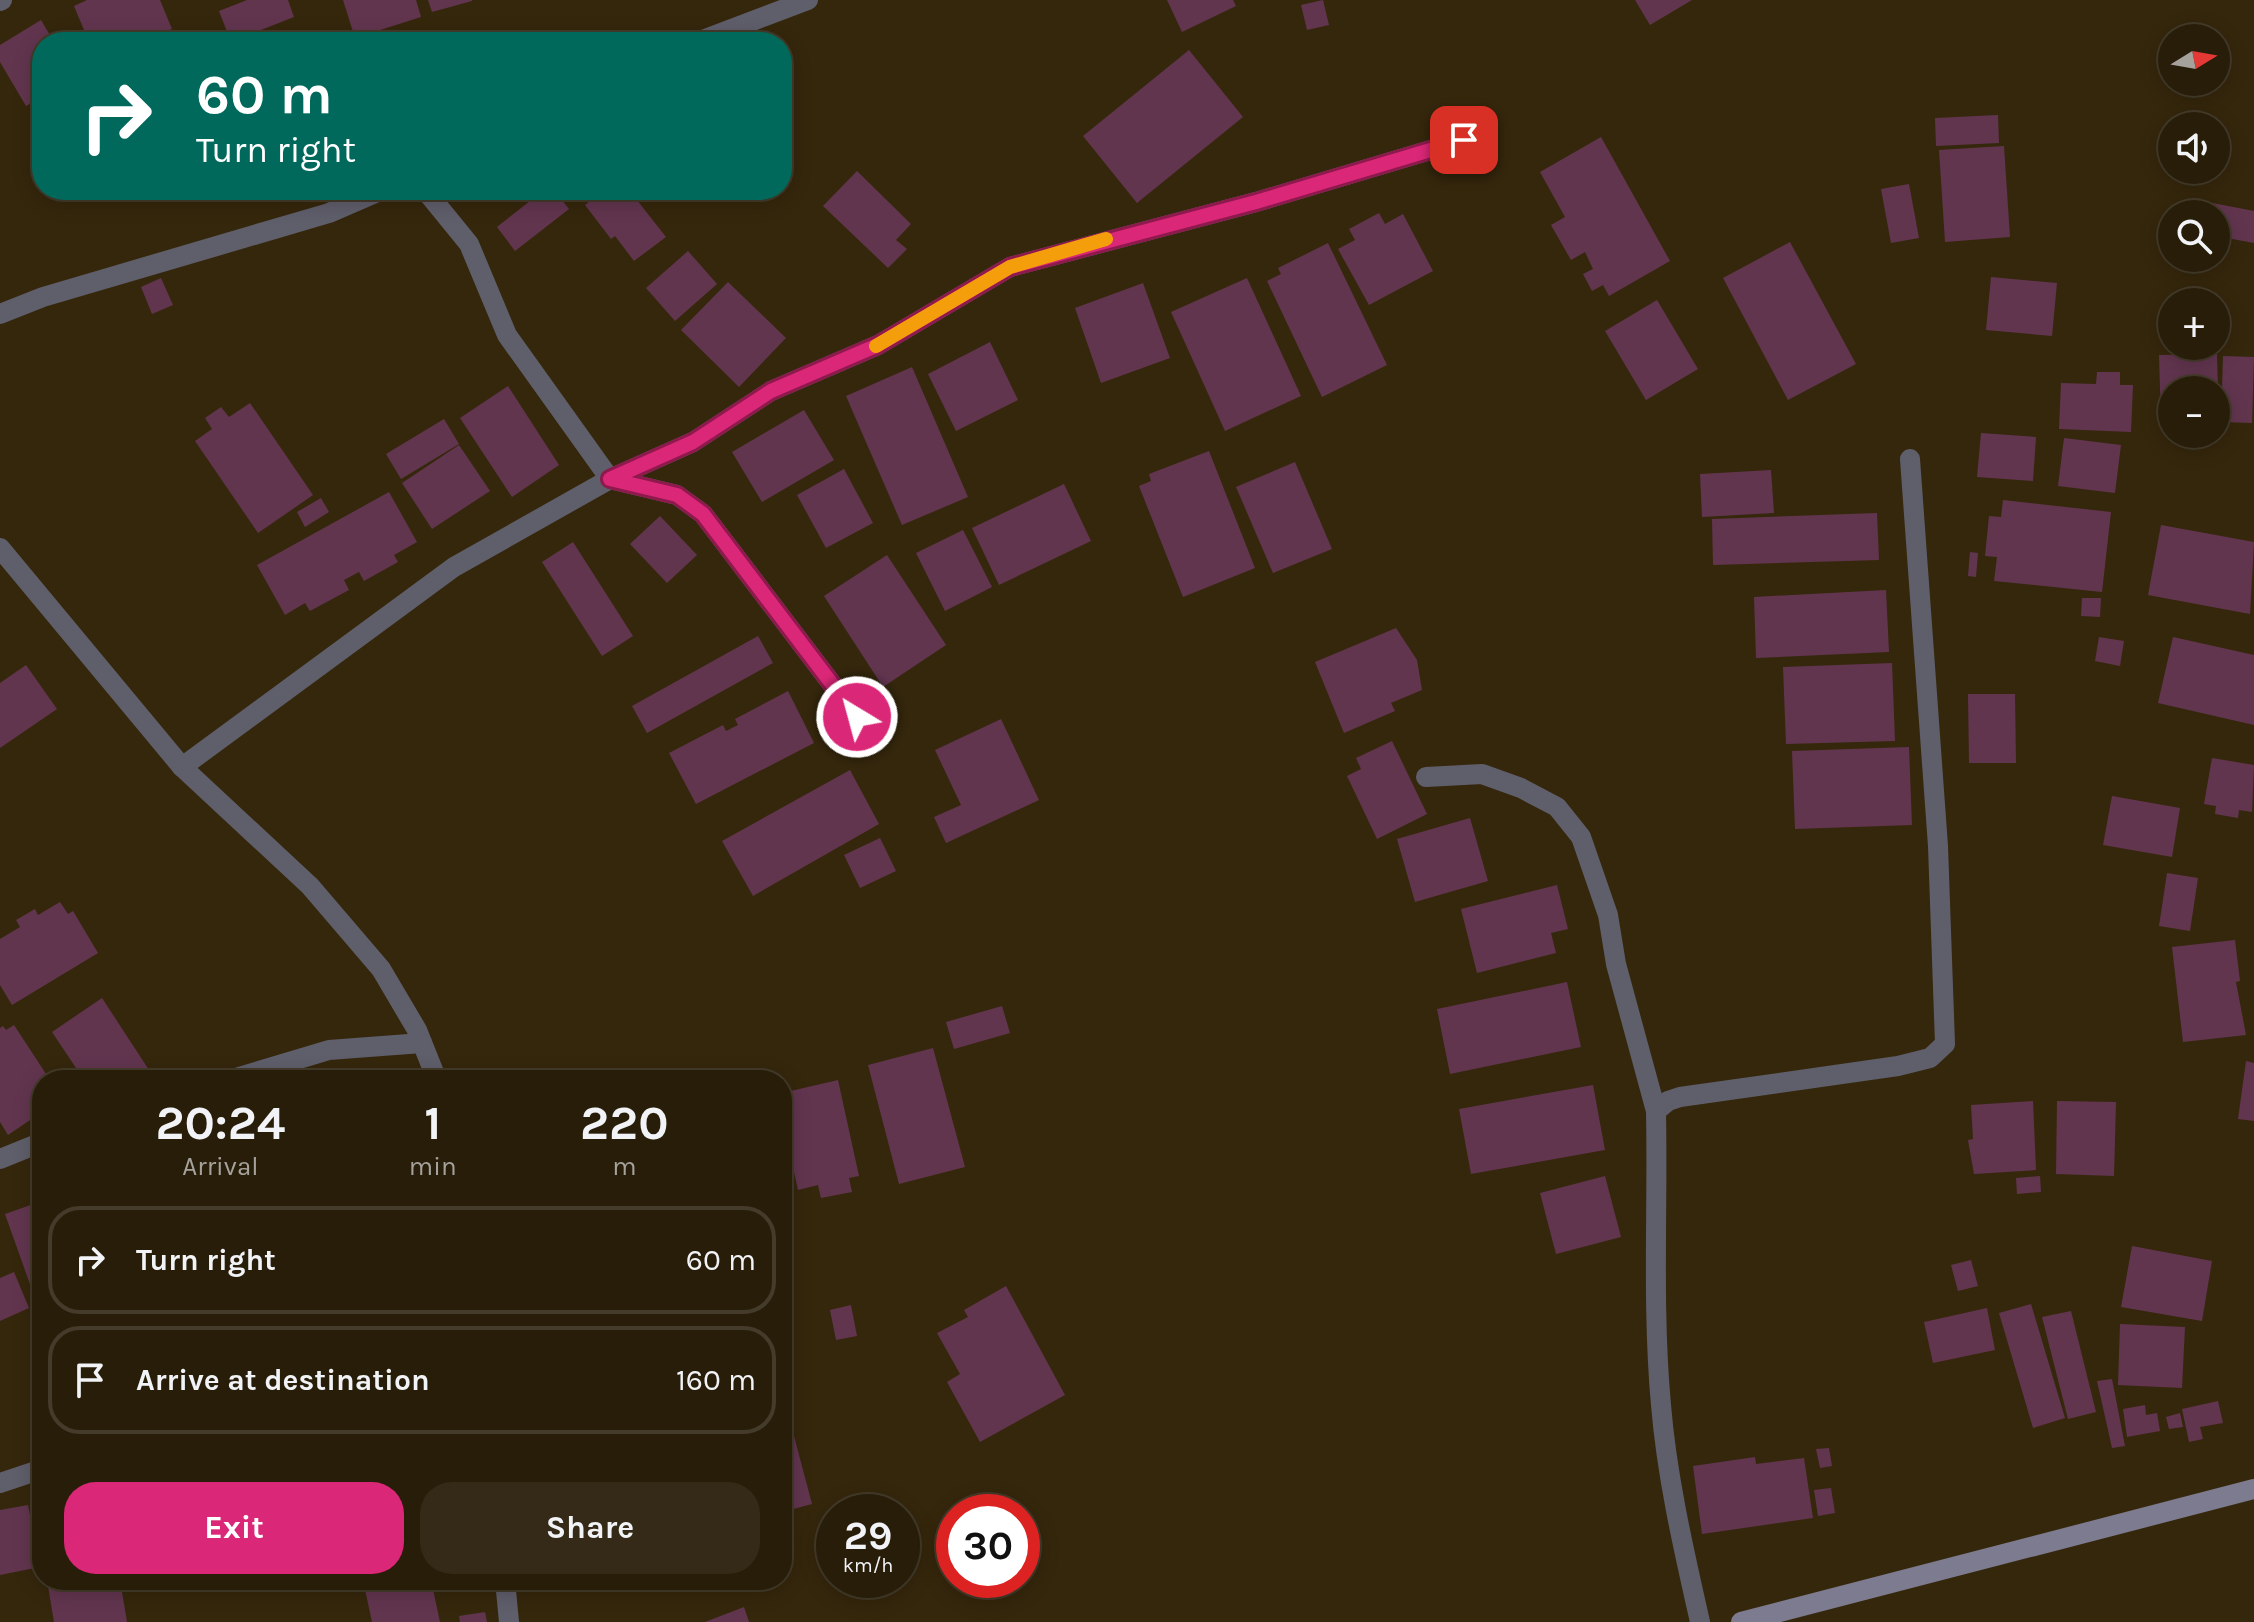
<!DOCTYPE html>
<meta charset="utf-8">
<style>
:root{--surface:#281d09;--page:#342a17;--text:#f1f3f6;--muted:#a5a29c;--line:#443b2a;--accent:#db2777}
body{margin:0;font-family:Karla,sans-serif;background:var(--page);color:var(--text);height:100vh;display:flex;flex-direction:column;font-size:30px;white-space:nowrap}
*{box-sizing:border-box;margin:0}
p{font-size:26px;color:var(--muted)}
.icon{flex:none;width:44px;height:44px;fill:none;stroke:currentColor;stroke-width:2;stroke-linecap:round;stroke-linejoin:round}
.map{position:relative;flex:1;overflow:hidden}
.details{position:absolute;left:32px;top:1070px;width:760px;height:520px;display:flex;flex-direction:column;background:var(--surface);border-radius:32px;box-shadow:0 4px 20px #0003,0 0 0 2px var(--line)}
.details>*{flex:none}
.top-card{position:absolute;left:32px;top:32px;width:760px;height:168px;border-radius:32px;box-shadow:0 4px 20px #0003,0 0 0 2px var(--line);background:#00695c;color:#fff;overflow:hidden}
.needle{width:52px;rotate:79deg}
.tools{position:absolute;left:2158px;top:24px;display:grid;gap:16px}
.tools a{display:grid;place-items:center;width:72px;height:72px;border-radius:50%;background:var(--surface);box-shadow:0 4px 20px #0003,0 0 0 2px var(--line);font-size:40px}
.speed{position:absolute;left:816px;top:1494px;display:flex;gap:16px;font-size:40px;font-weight:700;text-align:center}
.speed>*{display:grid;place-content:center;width:104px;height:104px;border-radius:50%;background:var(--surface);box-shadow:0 4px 20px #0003,0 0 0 2px var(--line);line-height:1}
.speed small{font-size:20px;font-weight:400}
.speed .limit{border:12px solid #d22;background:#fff;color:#111}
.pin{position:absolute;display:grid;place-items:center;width:68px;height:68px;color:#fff;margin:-34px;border-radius:16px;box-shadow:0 4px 12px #0006}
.me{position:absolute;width:88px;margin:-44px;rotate:323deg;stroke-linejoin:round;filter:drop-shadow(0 0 6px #0008)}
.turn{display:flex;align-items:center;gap:28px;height:168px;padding:0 32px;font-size:36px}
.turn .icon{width:104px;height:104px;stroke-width:2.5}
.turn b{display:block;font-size:56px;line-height:68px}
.eta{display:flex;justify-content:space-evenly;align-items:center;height:136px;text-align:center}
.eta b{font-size:48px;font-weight:700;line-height:56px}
.primary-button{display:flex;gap:16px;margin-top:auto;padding:16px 32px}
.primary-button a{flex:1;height:92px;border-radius:32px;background:var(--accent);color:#fff;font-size:32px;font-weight:700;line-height:92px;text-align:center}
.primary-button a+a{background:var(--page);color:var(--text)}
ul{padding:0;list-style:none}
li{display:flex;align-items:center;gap:24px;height:108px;margin:0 16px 12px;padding:0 16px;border:4px solid var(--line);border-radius:32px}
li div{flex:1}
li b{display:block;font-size:30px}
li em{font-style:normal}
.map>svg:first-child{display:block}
.building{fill:#62354f}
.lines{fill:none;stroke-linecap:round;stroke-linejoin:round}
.minor{stroke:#5f5e6b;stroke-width:20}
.secondary{stroke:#7d7b90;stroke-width:20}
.route-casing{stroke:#8e194d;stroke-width:20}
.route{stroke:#db2777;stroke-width:14}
.slow{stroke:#f59e0b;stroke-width:14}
</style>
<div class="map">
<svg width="2254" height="1622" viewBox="0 0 2254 1622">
<rect width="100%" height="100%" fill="#35270c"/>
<!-- building -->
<g class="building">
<path d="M 87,0 L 160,0 L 172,29 L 142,42 L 89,42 L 74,6 Z"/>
<path d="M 247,0 L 288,0 L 294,17 L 231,42 L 219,11 Z"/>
<path d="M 343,0 L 416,0 L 421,17 L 355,38 Z"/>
<path d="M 428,0 L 472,0 L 472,1 L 432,12 Z"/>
<path d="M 1167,0 L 1233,0 L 1236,6 L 1182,32 Z"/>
<path d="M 1323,0 L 1329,25 L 1307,30 L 1301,5 Z"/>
<path d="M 1635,0 L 1692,0 L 1650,25 Z"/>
<path d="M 41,20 L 54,42 L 42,42 L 42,104 L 39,99 L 26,106 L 0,62 L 0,45 Z"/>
<path d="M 1189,50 L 1243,117 L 1137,203 L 1083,136 Z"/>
<path d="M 1998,115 L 1999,143 L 1936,146 L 1935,118 Z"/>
<path d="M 1601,137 L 1670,261 L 1609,296 L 1603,285 L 1592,291 L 1583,274 L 1593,269 L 1585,252 L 1571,260 L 1551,225 L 1565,217 L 1540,172 Z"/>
<path d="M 2004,146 L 2010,237 L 1945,242 L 1939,150 Z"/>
<path d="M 857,171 L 911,224 L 896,240 L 907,249 L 888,268 L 823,206 Z"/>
<path d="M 1909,184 L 1919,238 L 1891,243 L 1881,189 Z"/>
<path d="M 544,190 L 554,190 L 569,209 L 515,251 L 497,227 Z"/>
<path d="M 579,190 L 629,190 L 666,237 L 634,261 L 615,236 L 611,239 L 585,205 L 589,202 Z"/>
<path d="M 2197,200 L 2254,211 L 2254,243 L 2216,236 L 2216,214 L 2194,214 Z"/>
<path d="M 1379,213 L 1385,224 L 1403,214 L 1433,271 L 1369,305 L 1338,249 L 1355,240 L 1349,229 Z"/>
<path d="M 1790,242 L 1856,364 L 1788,400 L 1723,278 Z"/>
<path d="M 1328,243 L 1387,365 L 1322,397 L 1267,281 L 1281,274 L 1278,268 Z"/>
<path d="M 688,251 L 717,284 L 675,321 L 646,288 Z"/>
<path d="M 1991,277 L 2057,283 L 2052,336 L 1986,330 Z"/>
<path d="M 161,278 L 173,305 L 152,314 L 141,287 Z"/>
<path d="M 1247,278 L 1301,396 L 1225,431 L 1171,312 Z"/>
<path d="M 728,282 L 786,338 L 739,387 L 681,330 Z"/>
<path d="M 1143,283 L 1170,358 L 1101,383 L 1075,308 Z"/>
<path d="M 1657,300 L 1698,369 L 1646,400 L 1605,331 Z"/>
<path d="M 990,342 L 1018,400 L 956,431 L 928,374 Z"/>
<path d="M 2217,354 L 2218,390 L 2172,390 L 2172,423 L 2161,424 L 2159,355 Z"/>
<path d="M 2223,356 L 2254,357 L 2252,423 L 2221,422 Z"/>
<path d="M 912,367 L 968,497 L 902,525 L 846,396 Z"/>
<path d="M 2097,372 L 2120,372 L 2120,385 L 2133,385 L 2131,432 L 2059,429 L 2061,383 L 2096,384 Z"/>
<path d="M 508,386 L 559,465 L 512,497 L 460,418 Z"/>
<path d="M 250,403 L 313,495 L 258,533 L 195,441 L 212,429 L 205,418 L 221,407 L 229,417 Z"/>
<path d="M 804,410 L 834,460 L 762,502 L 732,452 Z"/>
<path d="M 444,419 L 459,444 L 401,479 L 386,454 Z"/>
<path d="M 1981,433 L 2036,437 L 2033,481 L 1977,477 Z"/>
<path d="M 2064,438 L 2121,445 L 2115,493 L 2058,486 Z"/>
<path d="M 459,445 L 490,491 L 432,529 L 402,483 Z"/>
<path d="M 1209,451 L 1255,568 L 1183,597 L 1139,486 L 1151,481 L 1149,474 Z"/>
<path d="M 1295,462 L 1332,549 L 1273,573 L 1236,487 Z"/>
<path d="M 844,469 L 873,523 L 826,548 L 797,495 Z"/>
<path d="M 1771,470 L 1774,513 L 1702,517 L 1700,474 Z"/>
<path d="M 1064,484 L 1091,541 L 999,585 L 972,528 Z"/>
<path d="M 389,492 L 417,542 L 394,555 L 398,562 L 364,581 L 359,572 L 344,580 L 349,590 L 310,611 L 305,603 L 285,615 L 257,565 Z"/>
<path d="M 321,498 L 329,512 L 305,527 L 297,512 Z"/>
<path d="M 2003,500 L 2111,512 L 2102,592 L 1994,581 L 1997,557 L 1985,556 L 1989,516 L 2001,517 Z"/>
<path d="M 1877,513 L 1879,560 L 1713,565 L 1712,519 Z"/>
<path d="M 660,516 L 697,555 L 667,583 L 630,544 Z"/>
<path d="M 2161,525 L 2254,542 L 2250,614 L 2148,595 Z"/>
<path d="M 963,530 L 992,587 L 945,611 L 916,553 Z"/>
<path d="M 573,542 L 633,636 L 602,656 L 542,562 Z"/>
<path d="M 1970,552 L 1978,553 L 1976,577 L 1968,576 Z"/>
<path d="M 887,555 L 946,645 L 883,687 L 824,596 Z"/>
<path d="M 1886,590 L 1889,652 L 1756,658 L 1754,597 Z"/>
<path d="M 2082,598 L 2101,598 L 2100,617 L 2081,616 Z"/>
<path d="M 1396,628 L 1417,660 L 1422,690 L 1391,703 L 1395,711 L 1344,733 L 1315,662 Z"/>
<path d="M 758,636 L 773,663 L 647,733 L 632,706 Z"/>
<path d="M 2099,637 L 2124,641 L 2120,666 L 2095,661 Z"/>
<path d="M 2173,637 L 2254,655 L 2254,725 L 2158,703 Z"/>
<path d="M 1892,663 L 1895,741 L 1786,744 L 1783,667 Z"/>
<path d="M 26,665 L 57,709 L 0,748 L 0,683 Z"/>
<path d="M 788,691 L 814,743 L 696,804 L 669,753 L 723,725 L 726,731 L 738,725 L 735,719 Z"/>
<path d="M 1968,694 L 2015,694 L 2016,763 L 1969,763 Z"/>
<path d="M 1001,719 L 1039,800 L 946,843 L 934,817 L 961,805 L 935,750 Z"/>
<path d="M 1392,741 L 1427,814 L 1377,839 L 1347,776 L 1361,769 L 1356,758 Z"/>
<path d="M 1909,747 L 1912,825 L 1795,829 L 1792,751 Z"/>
<path d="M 2212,758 L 2254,765 L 2252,812 L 2239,810 L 2238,818 L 2215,814 L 2216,806 L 2204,804 Z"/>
<path d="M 850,770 L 879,824 L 753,896 L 722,841 Z"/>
<path d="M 2112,796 L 2180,808 L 2172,857 L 2103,845 Z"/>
<path d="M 1470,818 L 1488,881 L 1415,902 L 1397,839 Z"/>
<path d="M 880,838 L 896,871 L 860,888 L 844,855 Z"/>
<path d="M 2167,873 L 2198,878 L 2190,931 L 2159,926 Z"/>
<path d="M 1557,885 L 1568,929 L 1551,933 L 1556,953 L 1477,973 L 1461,909 Z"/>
<path d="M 60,902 L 68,914 L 73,911 L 98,953 L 12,1005 L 0,985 L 0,939 L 20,927 L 16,920 L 35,909 L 38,915 Z"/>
<path d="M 2235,940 L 2240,981 L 2236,982 L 2246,1035 L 2183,1042 L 2172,947 Z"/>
<path d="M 1567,982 L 1581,1047 L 1450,1074 L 1437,1009 Z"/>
<path d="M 102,998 L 149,1070 L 134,1080 L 84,1080 L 52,1032 Z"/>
<path d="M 1002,1006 L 1010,1033 L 954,1049 L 946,1022 Z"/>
<path d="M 14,1025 L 50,1080 L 42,1080 L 42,1112 L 8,1135 L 0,1122 L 0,1028 L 3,1026 L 6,1030 Z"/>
<path d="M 933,1048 L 965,1167 L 899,1184 L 868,1065 Z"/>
<path d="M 2246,1061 L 2254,1063 L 2254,1121 L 2238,1119 Z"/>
<path d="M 838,1080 L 859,1176 L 849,1178 L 852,1192 L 821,1198 L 818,1185 L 798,1190 L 782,1119 L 782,1093 Z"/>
<path d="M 1593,1085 L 1605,1150 L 1471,1174 L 1459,1109 Z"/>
<path d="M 2033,1101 L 2036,1170 L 1974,1174 L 1968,1140 L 1973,1139 L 1971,1105 Z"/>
<path d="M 2057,1101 L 2116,1102 L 2114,1176 L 2056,1174 Z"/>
<path d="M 1605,1176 L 1621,1237 L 1556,1254 L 1540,1193 Z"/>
<path d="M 2040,1176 L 2041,1192 L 2017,1194 L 2016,1178 Z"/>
<path d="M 782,1182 L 793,1226 L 782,1228 Z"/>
<path d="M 42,1201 L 42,1302 L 37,1304 L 5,1214 Z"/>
<path d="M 2132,1246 L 2212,1261 L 2202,1321 L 2121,1307 Z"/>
<path d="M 1971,1260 L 1978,1286 L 1958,1291 L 1951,1265 Z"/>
<path d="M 14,1272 L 29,1308 L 0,1321 L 0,1278 Z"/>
<path d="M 1006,1286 L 1065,1395 L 980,1442 L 947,1382 L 960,1374 L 937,1333 L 968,1317 L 964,1310 Z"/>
<path d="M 2031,1304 L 2065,1418 L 2033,1428 L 1999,1313 Z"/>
<path d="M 851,1305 L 857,1336 L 836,1340 L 830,1310 Z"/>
<path d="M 1987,1308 L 1995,1350 L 1933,1363 L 1924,1322 Z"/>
<path d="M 2071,1311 L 2096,1412 L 2068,1419 L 2042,1317 Z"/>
<path d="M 2120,1324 L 2185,1327 L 2182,1388 L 2118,1385 Z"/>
<path d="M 2112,1379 L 2125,1446 L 2112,1448 L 2097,1381 Z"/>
<path d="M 2218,1401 L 2223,1423 L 2200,1427 L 2203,1439 L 2189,1442 L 2182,1409 Z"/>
<path d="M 2145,1405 L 2146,1415 L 2157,1413 L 2160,1431 L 2127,1437 L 2123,1409 Z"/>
<path d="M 2180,1413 L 2183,1427 L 2169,1429 L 2166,1417 Z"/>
<path d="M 794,1436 L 812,1504 L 782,1512 L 782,1439 Z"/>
<path d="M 1829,1448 L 1832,1466 L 1820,1468 L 1816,1449 Z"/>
<path d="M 1755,1457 L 1756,1464 L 1804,1458 L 1813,1518 L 1702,1534 L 1693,1466 Z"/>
<path d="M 1831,1488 L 1835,1513 L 1818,1516 L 1814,1490 Z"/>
<path d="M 28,1505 L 40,1567 L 0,1575 L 0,1510 Z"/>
<path d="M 834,1529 L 834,1550 L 820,1550 L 819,1530 Z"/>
<path d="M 47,1580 L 120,1580 L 127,1622 L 54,1622 Z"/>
<path d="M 176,1580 L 203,1580 L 203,1581 L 178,1587 Z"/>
<path d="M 363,1580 L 431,1580 L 440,1622 L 372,1622 Z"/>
<path d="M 744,1607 L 749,1622 L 705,1622 Z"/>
<path d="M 485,1612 L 487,1622 L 460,1622 L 459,1616 Z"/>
</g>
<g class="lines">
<!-- minor -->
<g class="minor">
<path d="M 0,1 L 2,0"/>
<path d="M 697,42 L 808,0"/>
<path d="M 425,190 L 469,244 L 507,335 L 610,479 L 677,495 L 703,514 L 857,717"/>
<path d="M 0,314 L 43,297 L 329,213 L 382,190"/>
<path d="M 0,548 L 182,767 L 310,886 L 381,969 L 417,1030 L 437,1080"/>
<path d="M 182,767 L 454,567 L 610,479 L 693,442 L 771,391 L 878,345 L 1010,267 L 1256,202 L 1464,140"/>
<path d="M 1426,777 L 1482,774 L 1521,788 L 1557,807 L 1581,837 L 1608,915 L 1616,964 L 1656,1111"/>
<path d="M 229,1080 L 329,1050 L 422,1043"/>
<path d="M 0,1159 L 42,1142"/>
<path d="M 0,1483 L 42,1469"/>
<path d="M 505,1580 L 509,1622"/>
<path d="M 1700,1622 C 1684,1551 1667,1478 1661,1405 C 1652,1307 1658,1209 1656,1111 L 1668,1101 L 1680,1097 L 1898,1066 L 1930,1058 L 1945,1044 L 1938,846 L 1910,459"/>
</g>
<!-- secondary -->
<path class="secondary" d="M 1741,1622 L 2254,1489"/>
</g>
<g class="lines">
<defs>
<path id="route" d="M 857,717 L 703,514 L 677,495 L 610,479 L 693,442 L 771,391 L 878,345 L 1010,267 L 1256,202 L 1464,140"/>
</defs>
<!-- route casing -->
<use href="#route" class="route-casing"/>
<!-- route -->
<use href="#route" class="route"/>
<!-- slow -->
<path class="slow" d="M 876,346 L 1010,267 L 1106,239"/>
</g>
</svg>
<div class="tools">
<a><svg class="needle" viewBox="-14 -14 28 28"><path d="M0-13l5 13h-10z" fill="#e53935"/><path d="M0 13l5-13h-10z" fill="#a5a29c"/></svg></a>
<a><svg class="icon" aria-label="sound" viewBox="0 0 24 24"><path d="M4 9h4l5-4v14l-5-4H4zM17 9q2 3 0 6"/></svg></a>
<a><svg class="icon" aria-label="search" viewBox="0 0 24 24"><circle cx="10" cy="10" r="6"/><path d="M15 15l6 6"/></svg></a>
<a>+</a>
<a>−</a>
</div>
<div class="speed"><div>29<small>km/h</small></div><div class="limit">30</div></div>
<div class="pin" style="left:1464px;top:140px;background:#d93025"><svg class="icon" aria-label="arrive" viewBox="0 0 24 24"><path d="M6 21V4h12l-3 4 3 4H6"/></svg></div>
<svg class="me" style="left:857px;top:717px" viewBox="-20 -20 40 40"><circle r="17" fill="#db2777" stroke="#fff" stroke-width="3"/><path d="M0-11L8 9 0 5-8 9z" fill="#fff"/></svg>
<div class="top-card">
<div class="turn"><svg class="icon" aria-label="right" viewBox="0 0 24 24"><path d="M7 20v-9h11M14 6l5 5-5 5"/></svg><div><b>60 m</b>Turn right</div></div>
</div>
<section class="details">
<div class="eta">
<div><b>20:24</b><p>Arrival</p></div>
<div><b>1</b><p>min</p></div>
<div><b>220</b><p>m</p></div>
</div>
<ul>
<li><svg class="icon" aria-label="right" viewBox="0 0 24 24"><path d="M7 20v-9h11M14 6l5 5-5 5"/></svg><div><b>Turn right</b></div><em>60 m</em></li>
<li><svg class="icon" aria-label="arrive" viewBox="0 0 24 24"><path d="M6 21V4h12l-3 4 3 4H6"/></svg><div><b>Arrive at destination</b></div><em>160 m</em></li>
</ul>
<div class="primary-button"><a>Exit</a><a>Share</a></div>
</section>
</div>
